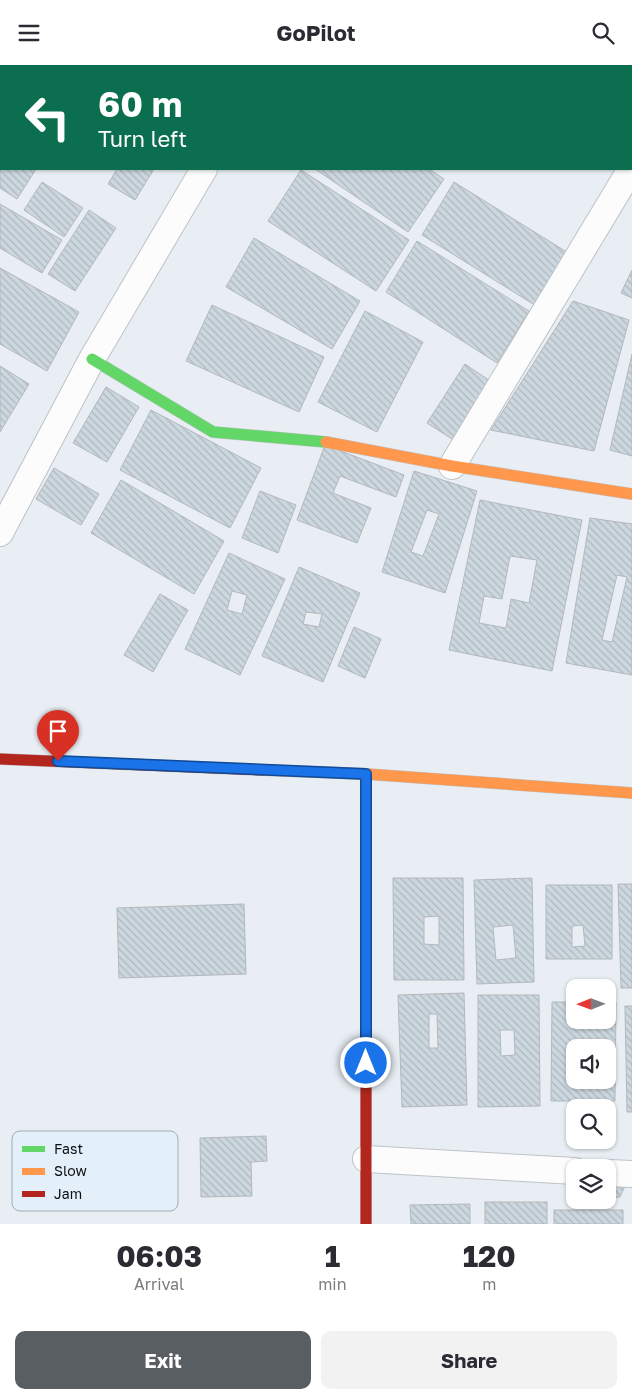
<!DOCTYPE html>
<style>
:root{--surface:#fff;--page:#f2f2f3;--text:#2b2b33;--muted:#7c7c81;--accent:#595e62}
body{margin:0;font-family:"Golos Text",sans-serif;background:var(--page);color:var(--text);height:100vh;display:flex;flex-direction:column;font-size:19px;white-space:nowrap}
*{box-sizing:border-box;margin:0}
p{font-size:16px;color:var(--muted)}
.icon{flex:none;width:28px;height:28px;fill:none;stroke:currentColor;stroke-width:2;stroke-linecap:round;stroke-linejoin:round}
.map{position:relative;height:1159px;overflow:hidden}
.panel{display:flex;flex-direction:column;background:var(--surface);flex:1}
.panel>*{flex:none}
.top-card{position:absolute;left:0px;top:0px;width:632px;height:105px;box-shadow:0 1px 4px #0004;background:#0b6e4f;color:#fff;overflow:hidden}
.needle{width:32px;rotate:269deg}
.controls{position:absolute;left:566px;top:914px;display:grid;gap:10px}
.controls a{display:grid;place-items:center;width:50px;height:50px;border-radius:10px;background:var(--surface);box-shadow:0 1px 4px #0004;font-size:25px}
.pin{position:absolute;display:grid;place-items:center;width:42px;height:42px;color:#fff;margin:-51px -21px;border-radius:50% 50% 50% 0;rotate:-45deg;box-shadow:0 0 5px #0007}
.pin .icon{rotate:45deg}
.me{position:absolute;width:55px;margin:-28px;rotate:0deg;stroke-linejoin:round;filter:drop-shadow(0 0 4px #0008)}
.turn{display:flex;align-items:center;gap:18px;height:105px;padding:0 15px;font-size:22px}
.turn .icon{width:65px;height:65px;stroke-width:2.5}
.turn b{display:block;font-size:35px;line-height:42px}
.eta{display:flex;justify-content:space-evenly;align-items:center;height:85px;text-align:center}
.eta b{font-size:30px;font-weight:700;line-height:35px}
.action{display:flex;gap:10px;margin-top:auto;padding:10px 15px}
.action a{flex:1;height:58px;border-radius:10px;background:var(--accent);color:#fff;font-size:20px;font-weight:700;line-height:58px;text-align:center}
.action a+a{background:var(--page);color:var(--text)}
header{display:flex;justify-content:space-between;align-items:center;height:65px;padding:0 15px;background:var(--surface);font-size:22px;font-weight:700}
.map>svg:first-child{display:block}
.building{fill:url(#building-back-hatch);stroke:#b3b8bc;fill-rule:evenodd}
.lines{fill:none;stroke-linecap:round;stroke-linejoin:round}
.street-casing{stroke:#bec3c7;stroke-width:28}
.fast-casing{stroke:#bec3c7;stroke-width:12}
.slow-casing{stroke:#bec3c7;stroke-width:12}
.jam-casing{stroke:#bec3c7;stroke-width:12}
.street{stroke:#fcfcfd;stroke-width:26}
.fast{stroke:#63d668;stroke-width:11}
.slow{stroke:#ff974d;stroke-width:11}
.jam{stroke:#b3261e;stroke-width:11}
.route-casing{stroke:#114b97;stroke-width:12}
.route{stroke:#1a73e8;stroke-width:9}
.key{fill:#e3eff9;stroke:#a2acb4;stroke-width:1}
.key-label{font-size:14px;fill:#0c1013}
</style>
<header><svg class="icon" aria-label="menu" viewBox="0 0 24 24"><path d="M4 6h16M4 12h16M4 18h16"/></svg>GoPilot<svg class="icon" aria-label="search" viewBox="0 0 24 24"><circle cx="10" cy="10" r="6"/><path d="M15 15l6 6"/></svg></header>
<div class="map">
<svg width="632" height="1159" viewBox="0 0 632 1159">
<defs>
<pattern id="building-back-hatch" width="6" height="6" patternUnits="userSpaceOnUse" patternTransform="scale(1.25)"><rect width="6" height="6" fill="#ccd7df"/><path d="M-1 5l2 2M0 0l6 6M5-1l2 2" fill="none" stroke="#aeb8be"/></pattern>
</defs>
<rect width="100%" height="100%" fill="#e8eef4"/>
<!-- building -->
<g class="building">
<path d="M 0,0 L 53,0 L 55,1 L 1,1 L 1,26 Z"/>
<path d="M 96,0 L 163,0 L 165,1 L 95,1 Z"/>
<path d="M 327,0 L 382,0 L 381,1 Z"/>
<path d="M 395,0 L 444,0 L 446,1 L 395,1 Z"/>
<path d="M 490,0 L 596,0 L 598,1 L 489,1 Z"/>
<path d="M 0,37 L 1,104 L 36,104 L 17,134 L 0,123 Z"/>
<path d="M 117,104 L 154,104 L 135,135 L 108,119 Z"/>
<path d="M 315,104 L 429,104 L 444,114 L 408,167 Z"/>
<path d="M 301,105 L 409,175 L 376,226 L 268,156 Z"/>
<path d="M 42,117 L 83,143 L 64,172 L 24,145 Z"/>
<path d="M 454,117 L 570,189 L 538,242 L 422,170 Z"/>
<path d="M 0,139 L 62,175 L 42,208 L 0,183 Z"/>
<path d="M 89,145 L 116,163 L 75,226 L 48,209 Z"/>
<path d="M 254,173 L 360,236 L 332,284 L 226,222 Z"/>
<path d="M 417,176 L 529,246 L 497,298 L 386,227 Z"/>
<path d="M 0,203 L 79,247 L 47,306 L 0,279 Z"/>
<path d="M 632,205 L 632,233 L 621,228 Z"/>
<path d="M 573,236 L 629,255 L 594,386 L 491,365 Z"/>
<path d="M 212,240 L 324,292 L 299,347 L 186,296 Z"/>
<path d="M 365,246 L 423,277 L 377,367 L 318,337 Z"/>
<path d="M 632,289 L 632,391 L 610,385 Z"/>
<path d="M 465,299 L 493,318 L 455,376 L 427,358 Z"/>
<path d="M 0,301 L 29,319 L 0,367 Z"/>
<path d="M 106,322 L 139,342 L 107,397 L 73,378 Z"/>
<path d="M 151,345 L 261,403 L 230,463 L 120,405 Z"/>
<path d="M 325,380 L 404,410 L 396,432 L 340,411 L 333,428 L 371,443 L 357,478 L 297,455 Z"/>
<path d="M 54,403 L 99,429 L 81,460 L 36,434 Z"/>
<path d="M 414,406 L 477,426 L 445,528 L 382,507 ZM 427,445 L 439,449 L 423,491 L 411,487 Z"/>
<path d="M 121,415 L 224,476 L 194,529 L 91,468 Z"/>
<path d="M 260,426 L 296,440 L 278,488 L 242,473 Z"/>
<path d="M 480,435 L 582,455 L 552,606 L 449,585 ZM 510,491 L 537,495 L 529,538 L 511,534 L 506,563 L 479,558 L 484,531 L 502,534 Z"/>
<path d="M 590,453 L 632,459 L 632,610 L 566,598 ZM 617,510 L 627,512 L 612,577 L 602,575 Z"/>
<path d="M 229,488 L 285,514 L 240,610 L 185,584 ZM 232,526 L 247,530 L 242,549 L 227,545 Z"/>
<path d="M 299,502 L 360,528 L 323,617 L 262,591 ZM 306,547 L 322,549 L 319,562 L 303,559 Z"/>
<path d="M 160,529 L 188,545 L 153,607 L 124,590 Z"/>
<path d="M 354,562 L 381,574 L 365,613 L 338,601 Z"/>
<path d="M 393,813 L 463,813 L 464,915 L 394,915 ZM 439,851 L 439,880 L 424,879 L 424,852 Z"/>
<path d="M 532,813 L 534,917 L 477,919 L 474,815 ZM 513,860 L 516,893 L 496,895 L 493,862 Z"/>
<path d="M 618,819 L 632,819 L 632,923 L 621,923 Z"/>
<path d="M 546,820 L 612,820 L 612,894 L 546,894 ZM 583,860 L 585,881 L 572,882 L 572,861 Z"/>
<path d="M 244,839 L 246,909 L 119,913 L 117,843 Z"/>
<path d="M 464,928 L 467,1040 L 402,1042 L 398,930 ZM 429,949 L 437,949 L 438,983 L 429,983 Z"/>
<path d="M 478,930 L 539,930 L 540,1041 L 478,1042 ZM 500,965 L 514,965 L 515,990 L 501,991 Z"/>
<path d="M 552,937 L 575,937 L 575,955 L 608,955 L 608,937 L 616,937 L 615,1036 L 551,1036 ZM 570,979 L 591,979 L 591,982 L 608,982 L 608,1015 L 575,1015 L 575,999 L 571,998 Z"/>
<path d="M 625,941 L 632,941 L 632,1047 L 627,1047 Z"/>
<path d="M 266,1071 L 267,1096 L 251,1097 L 252,1131 L 201,1132 L 200,1073 Z"/>
<path d="M 628,1114 L 620,1132 L 608,1133 L 608,1115 Z"/>
<rect x="485" y="1137" width="62" height="22"/>
<path d="M 470,1139 L 470,1159 L 411,1159 L 410,1140 Z"/>
<rect x="554" y="1145" width="69" height="14"/>
</g>
<g class="lines">
<defs>
<g id="street">
<path d="M 225,0 L 227,1"/>
<path d="M 265,1 L 266,0"/>
<path d="M 452,401 L 631,104"/>
<path d="M 0,468 L 92,294 L 204,104"/>
<path d="M 366,1094 L 575,1106"/>
<path d="M 608,1108 L 632,1109"/>
</g>
<g id="fast">
<path d="M 92,294 L 213,367 L 326,377"/>
<path d="M 366,709 L 366,962"/>
</g>
<g id="slow">
<path d="M 326,377 L 452,401 L 632,429"/>
<path d="M 263,705 L 366,709 L 632,728"/>
</g>
<g id="jam">
<path d="M 0,694 L 263,705"/>
<path d="M 366,962 L 366,1159"/>
</g>
</defs>
<!-- street casing -->
<use href="#street" class="street-casing"/>
<!-- fast casing -->
<use href="#fast" class="fast-casing"/>
<!-- slow casing -->
<use href="#slow" class="slow-casing"/>
<!-- jam casing -->
<use href="#jam" class="jam-casing"/>
<!-- street -->
<use href="#street" class="street"/>
<!-- fast -->
<use href="#fast" class="fast"/>
<!-- slow -->
<use href="#slow" class="slow"/>
<!-- jam -->
<use href="#jam" class="jam"/>
</g>
<g class="lines">
<defs>
<path id="route" d="M 58,696 L 366,709 L 366,998"/>
</defs>
<!-- route casing -->
<use href="#route" class="route-casing"/>
<!-- route -->
<use href="#route" class="route"/>
</g>
<!-- legend -->
<rect x="12" y="1066" width="166" height="80" rx="8" class="key"/>
<rect x="22" y="1081" width="23" height="6" fill="#63d668"/>
<rect x="22" y="1103" width="23" height="7" fill="#ff974d"/>
<rect x="22" y="1126" width="23" height="6" fill="#b3261e"/>
<g class="key-label">
<text x="54" y="1089">Fast</text>
<text x="54" y="1111">Slow</text>
<text x="54" y="1134">Jam</text>
</g>
</svg>
<div class="controls">
<a><svg class="needle" viewBox="-14 -14 28 28"><path d="M0-13l5 13h-10z" fill="#e53935"/><path d="M0 13l5-13h-10z" fill="#7c7c81"/></svg></a>
<a><svg class="icon" aria-label="sound" viewBox="0 0 24 24"><path d="M4 9h4l5-4v14l-5-4H4zM17 9q2 3 0 6"/></svg></a>
<a><svg class="icon" aria-label="search" viewBox="0 0 24 24"><circle cx="10" cy="10" r="6"/><path d="M15 15l6 6"/></svg></a>
<a><svg class="icon" aria-label="layers" viewBox="0 0 24 24"><path d="M12 4l9 5-9 5-9-5zM3 14l9 5 9-5"/></svg></a>
</div>
<div class="pin" style="left:58px;top:696px;background:#d93025"><svg class="icon" aria-label="arrive" viewBox="0 0 24 24"><path d="M6 21V4h12l-3 4 3 4H6"/></svg></div>
<svg class="me" style="left:366px;top:998px" viewBox="-20 -20 40 40"><circle r="17" fill="#1a73e8" stroke="#fff" stroke-width="3"/><path d="M0-11L8 9 0 5-8 9z" fill="#fff"/></svg>
<div class="top-card">
<div class="turn"><svg class="icon" aria-label="left" viewBox="0 0 24 24"><path d="M17 20v-9H6M10 6l-5 5 5 5"/></svg><div><b>60 m</b>Turn left</div></div>
</div>
</div>
<section class="panel">
<div class="eta">
<div><b>06:03</b><p>Arrival</p></div>
<div><b>1</b><p>min</p></div>
<div><b>120</b><p>m</p></div>
</div>
<div class="action"><a>Exit</a><a>Share</a></div>
</section>
